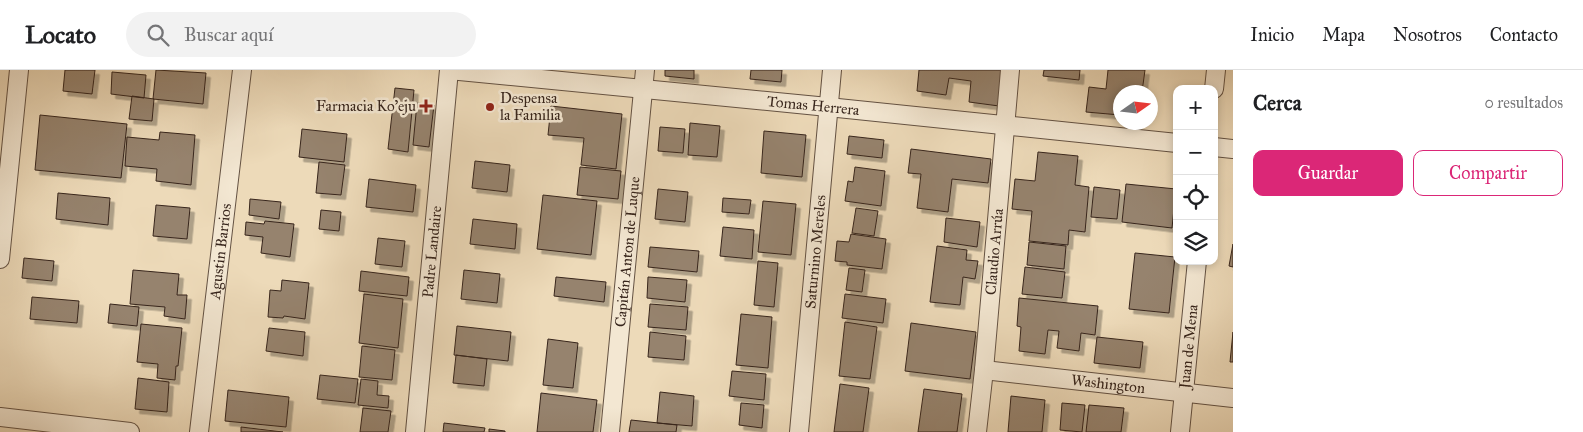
<!DOCTYPE html>
<html lang="es">
<meta charset="utf-8">
<style>
:root{--surface:#fff;--page:#f2f2f2;--text:#202124;--muted:#757577;--line:#e0e0e0;--accent:#db2777}
body{margin:0;font-family:"IM FELL Great Primer",serif;background:var(--page);color:var(--text)}
.controls{position:absolute;right:15px;top:15px;display:grid;overflow:hidden;border-radius:10px;box-shadow:0 2px 8px #0003}
.controls button{width:45px;height:45px;display:grid;place-items:center;padding:0;border:0;border-bottom:1px solid var(--line);background:var(--surface);color:var(--text);font:25px sans-serif}
.compass{position:absolute;left:1113px;top:15px;width:45px;height:45px;border-radius:50%;background:var(--surface);box-shadow:0 2px 8px #0003;rotate:76deg}
.list{margin:0;padding:0;list-style:none}
h2{display:flex;justify-content:space-between;align-items:center;height:65px;margin:0;padding:0 20px;font-size:21px}
h2 small{font-size:16px;font-weight:400;color:var(--muted)}
.actions{display:flex;gap:10px;padding:15px 20px}
.actions a{flex:1;padding:11px 0;border:1px solid var(--accent);border-radius:10px;text-align:center;font-size:18px;color:var(--accent)}
.actions .main{background:var(--accent);color:#fff}
.icon{flex:none;width:28px;height:28px;fill:none;stroke:currentColor;stroke-width:2;stroke-linecap:round;stroke-linejoin:round}
.map{position:relative;flex:none;width:1233px;height:362px;overflow:hidden}
header{display:flex;align-items:center;gap:30px;box-sizing:border-box;height:70px;padding:0 25px;background:var(--surface);border-bottom:1px solid var(--line)}
header strong{font-size:24px}
nav{display:flex;gap:28px;margin-inline-start:auto;font-size:18px}
.search{width:350px;height:45px;background:var(--page);display:flex;align-items:center;gap:12px;box-sizing:border-box;padding:0 18px;border-radius:28px;color:var(--muted);font-size:19px}
main{display:flex}
aside{flex:1;background:var(--surface)}
.map>svg:first-child{display:block}
</style>
<header>
<strong>Locato</strong>
<div class="search"><svg class="icon" aria-label="search" viewBox="0 0 24 24"><circle cx="10" cy="10" r="6"/><path d="M15 15l6 6"/></svg>Buscar aquí</div>
<nav><a>Inicio</a><a>Mapa</a><a>Nosotros</a><a>Contacto</a></nav>
</header>
<main>
<div class="map">
<svg width="1233" height="362" viewBox="0 0 1233 362">
<defs>
<filter id="shadow"><feDropShadow dx="4.5" dy="4.5" stdDeviation="0" flood-color="#0004"/></filter>
</defs>
<rect width="100%" height="100%" fill="#eddab9"/>
<filter id="stains"><feTurbulence type="fractalNoise" baseFrequency=".004" numOctaves="4"/><feColorMatrix values="0 0 0 0 .2 0 0 0 0 .09 0 0 0 0 .02 0 0 0 .5 -.17"/></filter>
<radialGradient id="worn" r=".72"><stop offset=".6" stop-color="#630" stop-opacity="0"/><stop offset="1" stop-color="#630" stop-opacity=".3"/></radialGradient>
<path fill="#96836e" stroke="#37251c" filter="url(#shadow)" d="M65 0H95L92 24 63 21Z
M156 0 206 3 203 34 153 29Z
M665 0H694V9L665 6Z
M751 0H782L781 12 750 9Z
M919 0H1004L999 36 969 32 971 11 949 8 946 25 917 21Z
M1044 0H1080L1079 10 1043 6Z
M1108 0H1145L1142 22H1120V45L1086 42 1089 17 1106 19Z
M112 2 146 5 144 28 111 24Z
M395 18 414 20 408 82 388 79Z
M132 26 154 29 152 51 129 49Z
M417 33 434 35 429 77 413 75Z
M551 36 622 44 616 99 581 95 584 68 548 65Z
M40 45 127 54 121 108 35 100Z
M690 53 720 56 717 87 688 85Z
M660 57 685 59 683 83 658 81Z
M302 59 347 64 344 92 299 87Z
M764 61 806 65 802 107 761 103Z
M160 62 195 65 191 115 156 111 157 99 125 96 127 67 159 70Z
M849 66 884 70 882 88 847 84Z
M911 79 991 89 988 113 952 109 948 142 917 138 921 104 908 103Z
M1038 82 1078 86 1075 115 1089 117 1085 162 1069 160 1068 175 1029 171 1032 141 1012 139 1015 109 1035 111Z
M475 91 510 95 507 122 472 118Z
M319 92 345 95 341 125 316 123Z
M580 97 621 101 618 129 577 125Z
M855 97 885 101 881 136 845 131 848 111 853 112Z
M369 109 416 115 413 142 366 137Z
M1126 114 1176 119 1172 158 1122 152Z
M1094 117 1120 120 1117 149 1091 147Z
M658 119 688 122 685 152 655 149Z
M58 123 110 128 108 155 56 149Z
M543 125 597 131 591 185 537 179Z
M723 128 751 130 749 144 722 142Z
M250 129 281 132 279 149 249 145Z
M763 131 796 134 791 185 758 182Z
M156 135 190 138 187 169 153 166Z
M856 138 878 141 874 166 852 163Z
M321 140 341 142 339 161 319 159Z
M946 148 980 152 977 177 944 172Z
M473 149 517 154 515 179 470 174Z
M265 151 294 154 290 187 261 183 263 167 245 165 246 152 264 154Z
M723 157 754 160 752 189 720 186Z
M851 164 886 169 882 199 847 195V192L835 191 837 171 849 172Z
M378 168 405 171 402 197 375 194Z
M1029 172 1066 176 1064 199 1027 195Z
M1233 174V197L1229 196Z
M937 176 967 180 966 190 978 191 975 209 963 207 960 235 930 232Z
M650 177 699 181 697 202 648 197Z
M1135 183 1175 187 1169 243 1129 239Z
M24 188 54 191 52 211 22 208Z
M758 191 778 193 774 237 754 235Z
M1025 197 1065 202 1062 228 1022 224Z
M849 198 865 200 862 222 846 220Z
M133 200 179 204 177 225H187L185 249 164 246 165 237 130 234Z
M464 200 500 204 497 233 461 229Z
M361 201 409 207 407 226 359 221Z
M556 207 606 212 604 232 554 226Z
M648 207 687 210 685 232 647 228Z
M282 210 309 213 305 249 284 246 283 248 268 247 270 220 281 221Z
M364 224 403 229 398 278 359 273Z
M845 224 886 229 883 253 842 248Z
M32 227 79 231 77 253 30 249Z
M1019 228 1098 236 1095 265 1081 263 1079 281 1057 278 1059 261 1048 260 1045 284 1019 281 1021 257 1017 256Z
M110 234 139 237 137 256 108 253Z
M650 234 688 237 686 260 648 257Z
M741 244 772 247 768 298 736 295Z
M845 252 877 257 870 309 839 306Z
M911 253 976 262 970 309 905 301Z
M141 254 182 258 178 296H176L175 310 157 308 158 294 137 292Z
M457 256 511 262 508 291 454 285Z
M269 258 305 262 303 286 266 281Z
M650 262 686 266 684 290 648 287Z
M1233 262V292H1230Z
M1097 267 1143 272 1140 298 1094 293Z
M548 269 578 273 573 318 543 315Z
M362 276 395 280 392 310 359 307Z
M456 285 487 289 484 316 453 313Z
M732 301 766 304 764 330 729 326Z
M320 305 358 309 355 333 317 329Z
M138 308 169 312 167 342 135 339Z
M361 309 378 311 377 325 389 326 388 338 358 335Z
M840 314 869 318 863 362H834Z
M924 319 962 324 957 362H918Z
M228 320 289 327 286 357 225 351Z
M660 322 694 326 692 356 657 353Z
M541 323 597 330 593 362H537Z
M1011 326 1045 330 1042 362H1008Z
M741 333 764 335 762 358 739 355Z
M1062 333 1085 335 1082 362 1060 360Z
M1089 335 1124 338 1121 362H1086Z
M363 338 391 341 388 362H360Z
M631 350 677 355 676 362H629Z
M444 353 485 358 484 362H443Z
M241 357 283 362H241Z
M489 359 505 361V362H489Z"/>
<g fill="none" stroke-linecap="round" stroke-linejoin="round">
<g stroke="#645243" stroke-width="20">
<g id="street">
<path id="s1" d="M449 0 828 37 1177 73"/>
<path d="M1214 19 1216 0"/>
<path d="M1214 77 1233 79"/>
<path d="M0 189 19 0"/>
<path id="s2" d="M984 300 1233 328"/>
<path d="M0 347 130 362"/>
<path id="s3" d="M199 362 242 0"/>
<path id="s4" d="M415 362 449 0"/>
<path id="s5" d="M610 362 645 0"/>
<path id="s6" d="M799 362 832 0"/>
<path id="s7" d="M977 362 984 300 1010 0"/>
<path id="s8" d="M1180 362 1197 191"/>
</g>
</g>
<use href="#street" stroke="#f3e7d2" stroke-width="18"/>
</g>
<g fill="#8f2418" stroke="#f3e7d2" stroke-width="2">
<path d="M423.5 28.5h5v5h5v5h-5v5h-5v-5h-5v-5h5z"/>
<circle cx="490" cy="37" r="5"/>
</g>
<g text-anchor="middle" dominant-baseline="central" stroke-width="5" stroke-linejoin="round" paint-order="stroke">
<g font-size="15" fill="#37251c" stroke="#f3e7d2" text-anchor="start">
<text x="500" y="28">Despensa<tspan x="500" dy="17">la Familia</tspan></text>
<text x="416" y="36" text-anchor="end">Farmacia Ko'eju</text>
</g>
<g font-size="15" fill="#37251c" stroke="#f3e7d2">
<text stroke="none"><textPath href="#s1" startOffset="366">Tomas Herrera</textPath></text>
<text stroke="none"><textPath href="#s3" startOffset="182">Agustin Barrios</textPath></text>
<text stroke="none"><textPath href="#s4" startOffset="181">Padre Landaire</textPath></text>
<text stroke="none"><textPath href="#s5" startOffset="181">Capitán Anton de Luque</textPath></text>
<text stroke="none"><textPath href="#s6" startOffset="181">Saturnino Mereles</textPath></text>
<text stroke="none"><textPath href="#s7" startOffset="181">Claudio Arrúa</textPath></text>
<text stroke="none"><textPath href="#s8" startOffset="86">Juan de Mena</textPath></text>
<text stroke="none"><textPath href="#s2" startOffset="125">Washington</textPath></text>
</g>
</g>
<rect width="100%" height="100%" filter="url(#stains)"/>
<rect width="100%" height="100%" fill="url(#worn)"/>
</svg>
<div class="controls">
<button>+</button>
<button>−</button>
<button><svg class="icon" aria-label="locate" viewBox="0 0 24 24"><circle cx="12" cy="12" r="6"/><path d="M12 2v4M12 18v4M2 12h4M18 12h4"/></svg></button>
<button><svg class="icon" aria-label="layers" viewBox="0 0 24 24"><path d="M12 4l9 5-9 5-9-5zM3 14l9 5 9-5"/></svg></button>
</div>
<svg class="compass" viewBox="-18 -18 36 36"><path d="M0-13l5 13h-10z" fill="#e53935"/><path d="M0 13l5-13h-10z" fill="#757577"/></svg>
</div>
<aside>
<h2>Cerca<small>0 resultados</small></h2>
<ul class="list">
</ul>
<div class="actions"><a class="main">Guardar</a><a>Compartir</a></div>
</aside>
</main>
